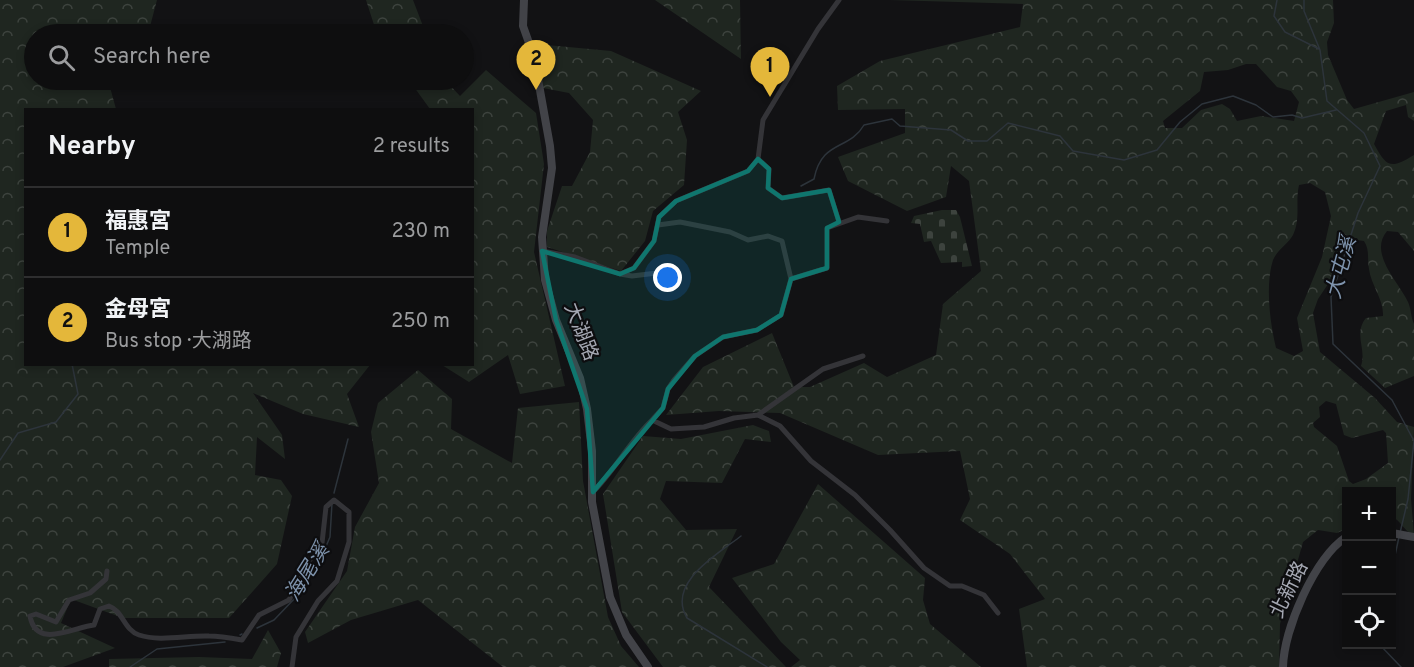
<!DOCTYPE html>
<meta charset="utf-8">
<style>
:root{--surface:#0e0e0f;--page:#171718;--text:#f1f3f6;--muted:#9b9c9e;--line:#2e2e2f;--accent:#e4b73a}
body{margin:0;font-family:Overpass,"Noto Sans TC",sans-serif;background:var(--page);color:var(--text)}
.controls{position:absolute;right:18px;bottom:18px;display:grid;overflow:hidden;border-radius:0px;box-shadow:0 3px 9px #0003}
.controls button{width:54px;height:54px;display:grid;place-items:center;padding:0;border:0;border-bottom:2px solid var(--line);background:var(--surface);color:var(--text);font:30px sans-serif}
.you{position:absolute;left:668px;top:278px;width:21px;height:21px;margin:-15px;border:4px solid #fff;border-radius:50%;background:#1a73e8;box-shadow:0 0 0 9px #1a73e833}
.badge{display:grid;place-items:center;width:39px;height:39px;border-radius:50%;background:var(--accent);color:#111;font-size:20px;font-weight:700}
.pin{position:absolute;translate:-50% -50px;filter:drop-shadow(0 2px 3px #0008)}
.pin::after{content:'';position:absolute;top:32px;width:21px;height:18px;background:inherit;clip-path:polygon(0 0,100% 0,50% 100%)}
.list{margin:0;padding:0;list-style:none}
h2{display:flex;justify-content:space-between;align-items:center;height:78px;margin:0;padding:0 24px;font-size:26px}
h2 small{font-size:20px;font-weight:400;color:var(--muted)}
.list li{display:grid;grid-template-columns:39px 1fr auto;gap:18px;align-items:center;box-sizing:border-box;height:90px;padding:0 24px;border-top:2px solid var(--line)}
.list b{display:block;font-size:22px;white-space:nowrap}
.list p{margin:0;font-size:20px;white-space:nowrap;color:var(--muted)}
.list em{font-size:20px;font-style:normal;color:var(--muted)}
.icon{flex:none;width:33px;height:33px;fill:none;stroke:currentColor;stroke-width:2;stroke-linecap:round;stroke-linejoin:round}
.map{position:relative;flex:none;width:1414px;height:667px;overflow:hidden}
.search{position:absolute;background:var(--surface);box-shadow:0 3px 9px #0003;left:24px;top:24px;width:450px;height:66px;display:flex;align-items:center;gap:15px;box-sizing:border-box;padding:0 21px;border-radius:33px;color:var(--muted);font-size:22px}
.panel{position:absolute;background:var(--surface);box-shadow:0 3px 9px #0003;left:24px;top:108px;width:450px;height:258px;border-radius:0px}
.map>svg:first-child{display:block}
</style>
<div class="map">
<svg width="1414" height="667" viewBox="0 0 1414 667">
<defs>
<pattern id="forest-crowns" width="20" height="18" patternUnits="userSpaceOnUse" patternTransform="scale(1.5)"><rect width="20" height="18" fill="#1f2620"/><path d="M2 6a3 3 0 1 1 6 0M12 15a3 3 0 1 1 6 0" fill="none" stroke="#3d433e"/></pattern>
<pattern id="cemetery-stones" width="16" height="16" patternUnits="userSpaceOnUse" patternTransform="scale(1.5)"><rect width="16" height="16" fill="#1f2620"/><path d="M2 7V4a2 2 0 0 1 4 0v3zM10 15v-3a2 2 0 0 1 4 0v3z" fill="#3d433e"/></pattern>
</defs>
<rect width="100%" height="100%" fill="#121214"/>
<path fill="url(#forest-crowns)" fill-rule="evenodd" d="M0 0H157L148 34H34V80H108L116 109 26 110V364L370 365 347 394 359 427 303 414 253 393 282 435 285 459 257 437 255 475 281 480 292 496 277 564 229 618H123L71 599 61 623 115 648 63 667H0Z
M366 0H413L426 34H377Z
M655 0H740L741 59Z
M890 0H1333L1334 23 1327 42 1328 55 1347 100 1354 109 1414 92V121L1408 117 1406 105 1386 111 1374 144C1387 168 1391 169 1414 155V251L1398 232 1387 231C1368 254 1399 282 1408 302 1411 308 1411 318 1414 324 1414 339 1414 361 1414 376L1385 388 1361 366C1367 349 1353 334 1366 318L1383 316C1384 300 1371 285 1369 269 1367 258 1370 250 1364 241L1357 240 1341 254 1332 278 1318 299 1313 313 1320 352 1375 398 1397 422 1414 427 1411 499 1414 535C1403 531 1401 520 1392 517V492H1346V529L1337 533 1318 530 1303 542 1280 624 1279 667H1027L1019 609 1045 599 1010 554 960 520 970 499 960 451 878 455 780 413 719 411 666 415 703 367 772 333 794 387H810L864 363 887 377 936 355 943 304 981 271 969 181 951 166 946 197 907 211 848 181 838 157 905 133V109L838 110 837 86 880 61 1020 27 1023 4ZM1246 64H1256L1277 87 1291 91 1299 102 1294 121 1261 116 1237 121 1230 109 1222 104 1201 110 1182 128H1165L1163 121 1200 91 1204 72 1228 70ZM1310 183 1325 192 1331 216 1322 257 1297 318 1303 351 1294 356 1276 348C1270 323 1265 285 1273 260 1277 250 1288 244 1293 235 1301 218 1295 202 1299 185ZM1326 401 1336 404 1344 435 1352 438 1383 430 1386 433 1388 463 1366 479 1353 484 1349 481 1337 446 1314 427 1313 423 1320 417 1319 407Z
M536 44 611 51 701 91 678 112 687 140 684 185 653 211 645 241 621 271 547 247V231L562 186H572L590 152 593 120 569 93 543 88Z
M486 70 536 113 544 164 534 252 565 386 520 394 508 355 469 382 442 365 472 364V110L430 109 409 80H445L460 96Z
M418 370 452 399 451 429 512 463 518 408 579 402 583 481 608 617 621 646 639 667H503L418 600 351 620 308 643 305 632 347 571 355 527 379 483 371 432 378 403Z
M753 425 769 431 771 442 745 439 722 483 666 481 660 499 686 530 737 529 709 587 786 667H663L622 612 603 494 643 436 681 439Z
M818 484 925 578 923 600 930 624 981 667H791L800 660 781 642 732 578 774 564Z
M268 630 281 653 277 667H109V659L199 657 252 659Z"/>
<path fill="url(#cemetery-stones)" d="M942 210H956L960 217 972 266 962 267V262L941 263 931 241 924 242 920 224 911 223 914 216Z"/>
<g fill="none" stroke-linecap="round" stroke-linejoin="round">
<path stroke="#2d343b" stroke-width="1.5" d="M1277 0 1274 16 1285 32 1319 49
M1304 0V11L1320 50 1327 101 1364 133 1380 166 1358 213 1331 297 1333 344 1392 400 1414 441 1408 499 1400 533
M801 186 814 179C822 139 849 151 864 125L892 119 900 126 951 130 968 141H987L1008 123 1060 136 1073 151 1124 160 1157 150 1180 122 1202 104 1233 96 1256 105 1273 117 1292 115 1302 118 1336 110
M0 460 18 433 56 422 78 394 72 364
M334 493 348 439
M741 536C718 554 666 583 687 618L767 667
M1392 569 1399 537
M257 628 274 620 296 597 321 558 330 537 332 503
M240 635 242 634
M1379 644 1401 667
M130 667 157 649 225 642"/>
<path stroke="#343438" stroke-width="5" d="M758 159 769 169 768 188 782 198 829 190 839 222
M542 251 575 257 620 274 634 268 654 241 659 217 676 201 748 171 758 159 763 120 818 29 839 0
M620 274 632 276 657 273 664 278 665 287
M791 279 827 268V228L858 217 887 221
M758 415 823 369 863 356
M652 420 663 408 668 389 674 380 695 356 723 337 757 330 781 315 791 279 782 241 768 236 748 240 730 232 680 222 658 225
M593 492C615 470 629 442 652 420L671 429 704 427 734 418 758 415 780 426 811 461 855 495 890 530 924 568 950 586H962L984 595 998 613
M107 571 106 579 90 593 69 600 56 622 36 614 30 616C36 650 74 627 94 625L100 609 109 606C123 611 124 630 139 635 160 642 187 635 209 636 220 636 231 638 242 640L259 615 289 600 313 554 322 543 326 507 334 500 349 512V542L337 581 318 601 296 637 292 667"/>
<path stroke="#424348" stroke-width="8" d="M524 0 523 26 534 57 550 146 552 168 542 237 545 280 556 320 580 378 587 409 592 451V502L610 597 626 635 648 667
M1392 533 1414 537
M1283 667C1284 629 1314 559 1346 537"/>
</g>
<path fill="#0f766e" fill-opacity="0.2" stroke="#0f766e" stroke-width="4.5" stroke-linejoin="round" d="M758 159 769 169 768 188 782 198 829 190 839 222 827 228V268L791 279 781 315 757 330 723 337 695 356 668 389 663 408 593 492 587 409 556 320 542 251 620 274 634 268 654 241 659 217 676 201 748 171Z"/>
<g text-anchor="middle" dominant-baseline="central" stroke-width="4.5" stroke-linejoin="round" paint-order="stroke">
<g font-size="20" fill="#a5a8b3" stroke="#0d0d0f">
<text transform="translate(580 332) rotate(69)">大湖路</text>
<text transform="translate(1290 590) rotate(-64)">北新路</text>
</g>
<g font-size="21" font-style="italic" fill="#7e93ac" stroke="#0d0d0f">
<text transform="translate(1342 268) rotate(-75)">大屯溪</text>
<text transform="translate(308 573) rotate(-58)">海尾溪</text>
</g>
</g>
</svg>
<div class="controls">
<button>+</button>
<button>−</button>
<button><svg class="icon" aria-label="locate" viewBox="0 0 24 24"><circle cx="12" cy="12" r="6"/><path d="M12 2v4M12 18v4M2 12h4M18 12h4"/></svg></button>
</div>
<div class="you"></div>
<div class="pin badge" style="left:770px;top:97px">1</div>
<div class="pin badge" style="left:536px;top:90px">2</div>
<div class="search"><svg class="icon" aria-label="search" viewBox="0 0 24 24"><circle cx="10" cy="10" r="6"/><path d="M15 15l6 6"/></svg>Search here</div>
<section class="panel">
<h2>Nearby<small>2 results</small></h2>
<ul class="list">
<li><span class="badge">1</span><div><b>福惠宮</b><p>Temple</p></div><em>230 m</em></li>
<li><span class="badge">2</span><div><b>金母宮</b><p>Bus stop · 大湖路</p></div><em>250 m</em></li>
</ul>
</section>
</div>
